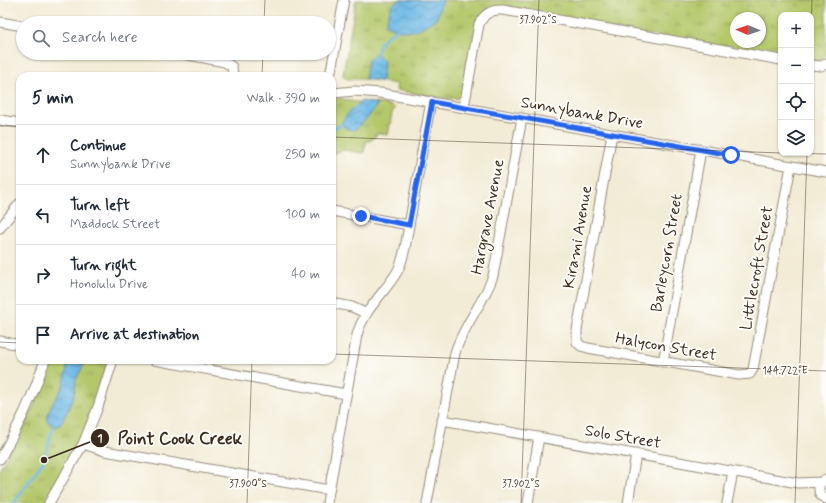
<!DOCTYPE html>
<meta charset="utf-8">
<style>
:root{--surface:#fff;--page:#f6f6f7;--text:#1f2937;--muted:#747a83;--line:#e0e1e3}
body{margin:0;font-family:Mynerve,sans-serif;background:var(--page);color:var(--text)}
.controls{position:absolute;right:12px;top:12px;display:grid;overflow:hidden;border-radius:8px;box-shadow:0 1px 3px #0004}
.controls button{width:36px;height:36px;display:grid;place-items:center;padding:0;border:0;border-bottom:1px solid var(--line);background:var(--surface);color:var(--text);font:20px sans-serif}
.compass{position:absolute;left:730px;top:12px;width:36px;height:36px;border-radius:50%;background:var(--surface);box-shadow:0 1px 3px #0004;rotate:272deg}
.stop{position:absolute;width:12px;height:12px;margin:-9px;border:3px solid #2563eb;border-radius:50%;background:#fff}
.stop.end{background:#2563eb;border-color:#fff;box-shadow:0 1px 4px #0008}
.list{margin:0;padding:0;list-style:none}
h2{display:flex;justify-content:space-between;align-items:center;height:52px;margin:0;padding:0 16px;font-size:17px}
h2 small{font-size:13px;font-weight:400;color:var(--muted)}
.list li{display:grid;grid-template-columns:26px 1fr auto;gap:12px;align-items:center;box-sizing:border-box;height:60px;padding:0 16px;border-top:1px solid var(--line)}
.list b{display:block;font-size:15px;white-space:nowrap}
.list p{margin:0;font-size:13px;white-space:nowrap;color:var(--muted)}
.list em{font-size:13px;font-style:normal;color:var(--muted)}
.icon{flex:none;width:22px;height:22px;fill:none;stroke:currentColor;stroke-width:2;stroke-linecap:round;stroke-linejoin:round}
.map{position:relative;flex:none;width:826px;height:503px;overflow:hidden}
.search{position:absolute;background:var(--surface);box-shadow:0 1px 3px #0004;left:16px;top:16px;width:320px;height:44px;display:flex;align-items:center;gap:10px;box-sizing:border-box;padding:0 14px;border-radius:22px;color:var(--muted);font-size:15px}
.panel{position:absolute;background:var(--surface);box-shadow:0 1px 3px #0004;left:16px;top:72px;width:320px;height:292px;border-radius:12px}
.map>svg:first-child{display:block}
</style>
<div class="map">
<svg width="826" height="503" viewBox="0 0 826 503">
<defs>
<pattern id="park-tufts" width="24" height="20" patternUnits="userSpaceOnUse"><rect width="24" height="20" fill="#b4c76a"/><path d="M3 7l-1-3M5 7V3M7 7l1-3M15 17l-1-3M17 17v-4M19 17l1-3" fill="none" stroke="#94a257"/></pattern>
<pattern id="water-waves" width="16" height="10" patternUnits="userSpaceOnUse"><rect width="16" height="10" fill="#6bb8e5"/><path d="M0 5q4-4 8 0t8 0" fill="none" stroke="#5996b9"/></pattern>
</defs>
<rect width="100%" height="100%" fill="#fdfcf7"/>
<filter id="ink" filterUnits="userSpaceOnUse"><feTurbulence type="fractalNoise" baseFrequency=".025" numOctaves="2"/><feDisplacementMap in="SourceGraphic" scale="8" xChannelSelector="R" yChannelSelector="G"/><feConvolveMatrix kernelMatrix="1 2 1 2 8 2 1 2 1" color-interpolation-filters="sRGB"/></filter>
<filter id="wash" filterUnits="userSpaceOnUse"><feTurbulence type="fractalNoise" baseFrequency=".012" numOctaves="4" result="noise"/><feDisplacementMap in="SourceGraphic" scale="16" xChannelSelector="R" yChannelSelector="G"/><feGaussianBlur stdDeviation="0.9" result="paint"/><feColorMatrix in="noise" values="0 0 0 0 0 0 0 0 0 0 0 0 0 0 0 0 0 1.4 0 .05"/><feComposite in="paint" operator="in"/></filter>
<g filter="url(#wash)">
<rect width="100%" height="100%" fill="#f2ebd5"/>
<path fill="url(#park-tufts)" stroke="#787844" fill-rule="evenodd" d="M356 0H826V54L821 60 811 61V15H781V56L487 9 462 94 458 98 447 99 396 90 397 84 365 79H349L345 78 343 75ZM736 18H760V42H736Z
M341 98C344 99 347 101 350 101 360 103 388 102 395 108L392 113 388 135 378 133 373 139 366 142 364 153 343 150 332 154V99Z
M50 360H108C101 384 94 407 84 430 72 455 59 479 44 503H0V468L27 421 38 396Z"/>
<path fill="url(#water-waves)" stroke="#537182" d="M399 0H444L440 7 437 18C415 33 410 35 385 25L392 5Z
M376 53 384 61 382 81 365 79 368 60Z
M362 101 378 104 367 119 355 130 346 129 342 122 348 113Z
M68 360H86L76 380 74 396 66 414 61 424 55 427 47 421C47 408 58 397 63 386 66 378 67 368 68 360Z"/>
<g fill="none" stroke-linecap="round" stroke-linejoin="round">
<path stroke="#6bb8e5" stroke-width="2.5" d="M376 55 382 40 399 28
M332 129 346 123
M14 503 44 460 54 424"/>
</g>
</g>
<g filter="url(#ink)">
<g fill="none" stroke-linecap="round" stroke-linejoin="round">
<g stroke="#968a7a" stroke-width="11">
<path id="minor" d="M0 22 23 26
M178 53 225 62 232 67 233 76
M811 65 821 66 826 64
M330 76 344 0
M332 93 355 91 380 93 826 172
M464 107 479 24C484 14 491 9 503 10L781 60
M0 120 20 123
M612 134 577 330V342L581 346 588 348 739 375 750 374 753 369 791 166
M332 211 409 225
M0 228 20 203
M332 303 352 307 365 313
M0 341 20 345
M154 360 346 394
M663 362 701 150
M442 420 798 483 821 482
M83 444 105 451 329 490
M0 459C19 425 33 397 45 360
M826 479C819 482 817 489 821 496L826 499
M49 503 83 444 98 407 113 360
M327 503 357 335C364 309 384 294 397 272 401 265 403 257 405 248L431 101
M427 503 455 353C463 325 484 303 493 276L522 118
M528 503 539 437
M628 503 636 454
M727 503 733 472"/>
</g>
<use href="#minor" stroke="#fff" stroke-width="9"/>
</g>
</g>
<g fill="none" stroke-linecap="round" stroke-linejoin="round" filter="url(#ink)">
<path stroke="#2563eb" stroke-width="5" d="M361 216 409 225 432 102 731 155"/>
</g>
<path fill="none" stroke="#3b2a1e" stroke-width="1" stroke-opacity="0.45" d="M264 23 265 0M811 39 812 0M262 76 263 53M0 126H20M332 137 781 153M786 153 826 154M0 342 20 343M332 354 826 371M247 503 252 360M521 503 539 0M795 503 807 153"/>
<g text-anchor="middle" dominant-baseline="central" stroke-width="4" stroke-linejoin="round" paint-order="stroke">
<g font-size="16" fill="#3b2a1e" stroke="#fdfcf7">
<text transform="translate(582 113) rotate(10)">Sunnybank Drive</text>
<text transform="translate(488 217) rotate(-79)">Hargrave Avenue</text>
<text transform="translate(578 237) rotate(-80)">Kirami Avenue</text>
<text transform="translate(667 253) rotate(-80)">Barleycorn Street</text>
<text transform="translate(757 268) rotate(-80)">Littlecroft Street</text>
<text transform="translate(666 347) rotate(10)">Halycon Street</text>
<text transform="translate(623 437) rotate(10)">Solo Street</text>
</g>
</g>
<g font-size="10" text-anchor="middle" fill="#3b2a1e" stroke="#fdfcf7" stroke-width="4" stroke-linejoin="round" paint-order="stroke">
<text x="538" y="23">37.902°S</text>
<text x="785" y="374">144.722°E</text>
<text x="248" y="487">37.900°S</text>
<text x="521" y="487">37.902°S</text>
</g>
<path fill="none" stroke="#3b2a1e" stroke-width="1.5" d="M44 460L100 438"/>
<g fill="#3b2a1e" stroke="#fdfcf7" stroke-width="1.5">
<circle cx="44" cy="460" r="4"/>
<circle cx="100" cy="438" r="10"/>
</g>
<g font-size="12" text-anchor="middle" font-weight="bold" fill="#fff">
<text x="100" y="442">1</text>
</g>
<g font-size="17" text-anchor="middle" font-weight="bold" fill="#3b2a1e" stroke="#fdfcf7" stroke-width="4" stroke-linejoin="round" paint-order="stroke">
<text x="180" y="444">Point Cook Creek</text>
</g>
</svg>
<div class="controls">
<button>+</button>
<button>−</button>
<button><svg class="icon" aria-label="locate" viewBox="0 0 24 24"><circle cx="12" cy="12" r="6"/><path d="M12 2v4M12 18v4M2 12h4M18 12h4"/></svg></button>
<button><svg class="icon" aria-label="layers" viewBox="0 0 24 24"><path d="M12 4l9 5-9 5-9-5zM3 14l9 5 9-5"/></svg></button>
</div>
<svg class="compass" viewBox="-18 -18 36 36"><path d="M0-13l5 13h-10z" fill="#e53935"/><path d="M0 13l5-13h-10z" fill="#747a83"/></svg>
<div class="stop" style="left:731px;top:155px"></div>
<div class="stop end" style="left:361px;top:216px"></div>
<div class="search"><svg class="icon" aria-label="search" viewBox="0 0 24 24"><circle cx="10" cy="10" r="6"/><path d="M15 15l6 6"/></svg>Search here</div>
<section class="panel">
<h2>5 min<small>Walk · 390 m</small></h2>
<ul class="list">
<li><svg class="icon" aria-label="ahead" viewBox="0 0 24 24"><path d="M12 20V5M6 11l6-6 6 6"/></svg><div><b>Continue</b><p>Sunnybank Drive</p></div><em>250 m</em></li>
<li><svg class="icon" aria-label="left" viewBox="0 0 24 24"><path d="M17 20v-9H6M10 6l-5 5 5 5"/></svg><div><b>Turn left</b><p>Maddock Street</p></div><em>100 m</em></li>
<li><svg class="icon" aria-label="right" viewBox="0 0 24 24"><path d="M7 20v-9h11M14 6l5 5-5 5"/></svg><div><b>Turn right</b><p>Honolulu Drive</p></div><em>40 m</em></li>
<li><svg class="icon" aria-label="arrive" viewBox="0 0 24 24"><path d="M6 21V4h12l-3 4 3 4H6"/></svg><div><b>Arrive at destination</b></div></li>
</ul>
</section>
</div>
